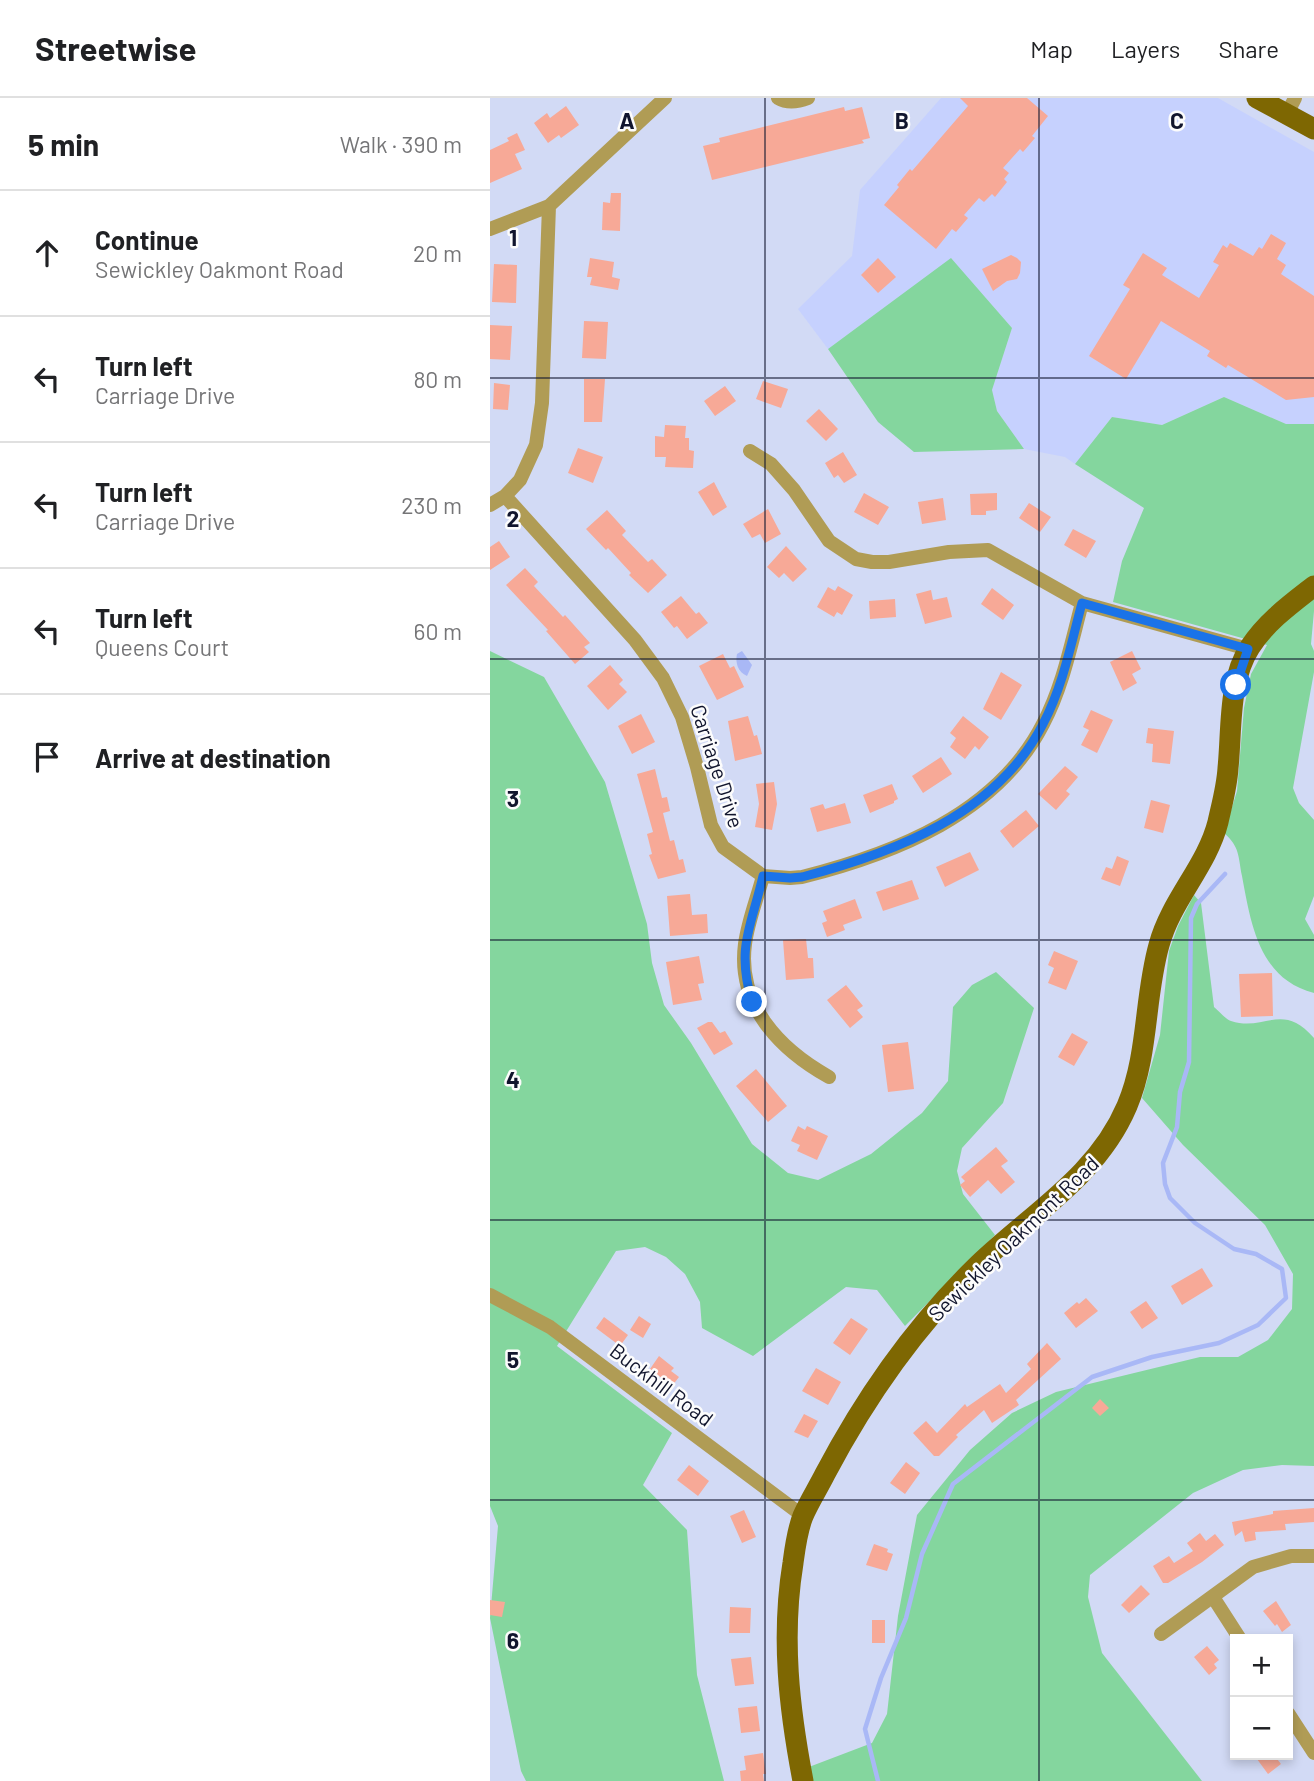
<!DOCTYPE html>
<meta charset="utf-8">
<style>
:root{--surface:#fff;--page:#f6f6f6;--text:#202124;--muted:#757577;--line:#e0e0e0}
body{margin:0;font-family:Barlow,sans-serif;background:var(--page);color:var(--text)}
.controls{position:absolute;right:21px;bottom:21px;display:grid;overflow:hidden;border-radius:0px;box-shadow:0 4px 10px #0003}
.controls button{width:63px;height:63px;display:grid;place-items:center;padding:0;border:0;border-bottom:2px solid var(--line);background:var(--surface);color:var(--text);font:35px sans-serif}
.stop{position:absolute;width:21px;height:21px;margin:-16px;border:5px solid #1a73e8;border-radius:50%;background:#fff}
.stop.end{background:#1a73e8;border-color:#fff;box-shadow:0 2px 7px #0008}
.list{margin:0;padding:0;list-style:none}
h2{display:flex;justify-content:space-between;align-items:center;height:91px;margin:0;padding:0 28px;font-size:30px}
h2 small{font-size:23px;font-weight:400;color:var(--muted)}
.list li{display:grid;grid-template-columns:46px 1fr auto;gap:21px;align-items:center;box-sizing:border-box;height:126px;padding:0 28px;border-top:2px solid var(--line)}
.list b{display:block;font-size:26px;white-space:nowrap}
.list p{margin:0;font-size:23px;white-space:nowrap;color:var(--muted)}
.list em{font-size:23px;font-style:normal;color:var(--muted)}
.icon{flex:none;width:38px;height:38px;fill:none;stroke:currentColor;stroke-width:2;stroke-linecap:round;stroke-linejoin:round}
.map{position:relative;flex:none;width:824px;height:1683px;overflow:hidden}
header{display:flex;align-items:center;gap:42px;box-sizing:border-box;height:98px;padding:0 35px;background:var(--surface);border-bottom:2px solid var(--line)}
header strong{font-size:33px}
nav{display:flex;gap:38px;margin-inline-start:auto;font-size:24px}
main{display:flex}
aside{flex:1;background:var(--surface)}
.map>svg:first-child{display:block}
</style>
<header>
<strong>Streetwise</strong>
<nav><a>Map</a><a>Layers</a><a>Share</a></nav>
</header>
<main>
<aside>
<h2>5 min<small>Walk · 390 m</small></h2>
<ul class="list">
<li><svg class="icon" aria-label="ahead" viewBox="0 0 24 24"><path d="M12 20V5M6 11l6-6 6 6"/></svg><div><b>Continue</b><p>Sewickley Oakmont Road</p></div><em>20 m</em></li>
<li><svg class="icon" aria-label="left" viewBox="0 0 24 24"><path d="M17 20v-9H6M10 6l-5 5 5 5"/></svg><div><b>Turn left</b><p>Carriage Drive</p></div><em>80 m</em></li>
<li><svg class="icon" aria-label="left" viewBox="0 0 24 24"><path d="M17 20v-9H6M10 6l-5 5 5 5"/></svg><div><b>Turn left</b><p>Carriage Drive</p></div><em>230 m</em></li>
<li><svg class="icon" aria-label="left" viewBox="0 0 24 24"><path d="M17 20v-9H6M10 6l-5 5 5 5"/></svg><div><b>Turn left</b><p>Queens Court</p></div><em>60 m</em></li>
<li><svg class="icon" aria-label="arrive" viewBox="0 0 24 24"><path d="M6 21V4h12l-3 4 3 4H6"/></svg><div><b>Arrive at destination</b></div></li>
</ul>
</aside>
<div class="map">
<svg width="824" height="1683" viewBox="0 0 824 1683">
<rect width="100%" height="100%" fill="#d2daf5"/>
<path fill="#c6d1fe" d="M451 0H728L824 54V326H796L734 299 672 327 622 319 585 366 575 359 534 351 507 313 502 292 522 230 461 161 338 251 308 211 362 158 370 92Z"/>
<path fill="#84d69e" d="M461 160 522 230 502 292 507 313 534 351 424 354 388 324 338 251Z
M734 299 796 326H824V513L821 546 824 553V574L803 690 809 705 824 722V798L815 821 824 837V895C769 881 761 826 752 778 748 758 750 749 734 735L747 693 754 610 761 576 777 547 623 504 632 463 654 410 585 366 622 319 672 327Z
M0 553 54 579 115 684 157 826 162 865 174 907 201 945 262 1046 298 1075 328 1082 381 1056 432 1015 458 983 463 909 482 887 506 874 544 910 513 1005 472 1050 467 1073 473 1096 505 1137 415 1228 387 1192 356 1189 263 1258 212 1230 210 1204 195 1176 176 1159 155 1149 126 1153 67 1248 182 1335 153 1387 197 1432 207 1577 234 1683H36L31 1673 0 1520 8 1428 0 1408Z
M704 797 711 805 724 909C729 913 735 921 741 923 775 934 792 903 824 940V1368L792 1367 753 1372 703 1395 600 1477 598 1499 612 1555 712 1683H313L311 1672 382 1645 397 1616 408 1518 427 1417 480 1352 522 1315 566 1294 710 1259H748L778 1242 802 1211 803 1176 775 1127 693 1047 652 1000 670 937 679 853 688 828Z"/>
<path fill="#a9b8f6" d="M252 553 262 567 257 578C248 574 245 565 247 556Z"/>
<g fill="none" stroke-linecap="round" stroke-linejoin="round">
<path stroke="#a9b8f6" stroke-width="4.5" d="M388 1683 375 1631 391 1580 416 1520 432 1456 463 1386 602 1279 662 1259 729 1245 768 1227 796 1200 792 1171 766 1156 744 1151 705 1125 680 1100 675 1086 673 1065 687 1029 690 994 699 964 701 820 707 806 735 776"/>
</g>
<path fill="#f7a997" d="M470 0H537L558 18 542 38 545 40 533 54 530 51 513 70 519 75 514 81 517 84 505 99 502 96 494 104 489 100 474 117 478 120 466 134 462 131 446 151 394 107 409 89 407 87 420 71 422 73 478 8Z
M76 8 89 27 71 40 69 37 58 45 44 25 57 15 60 20Z
M354 9 355 13 372 9 380 40 372 42 374 45 222 82 213 48 230 44 229 40Z
M27 35 35 52 25 56 32 71 0 85V52L19 43 17 40Z
M121 95H131L130 133 112 132 113 104 120 105Z
M781 136 796 145 787 161 796 167 791 176 824 198V299L796 302 738 267 736 270 717 258 720 253 671 223 636 281 599 258 640 191 633 187 653 155 677 170 672 177 709 200 729 167 723 164 733 147 737 150 740 145 763 158 769 149 772 151Z
M521 157 527 160 531 164 530 175 527 181 517 183 503 193 492 171Z
M100 160 124 164 122 179 130 181 128 192 100 187 102 179H97Z
M388 160 406 179 388 195 371 177Z
M4 166 27 167 26 205 2 204Z
M94 223 118 224 116 261 92 260Z
M0 227 22 228 20 262 0 261Z
M94 281H115L112 324H94Z
M273 283 298 291 291 310 266 301Z
M4 285 20 287 18 312 3 311Z
M235 288 246 303 225 318 214 303Z
M329 311 348 331 336 343 316 323Z
M175 327 196 328 195 340H199V352L204 353 203 370 175 369 176 359H165V338L174 339Z
M88 350 113 359 103 385 78 375Z
M353 354 367 377 354 385 348 377 344 380 335 365Z
M224 384 237 409 223 418 208 394Z
M374 395 399 409 388 427 364 414Z
M507 395V412L496 413V417H481L480 396Z
M453 400 456 422 432 426 428 404Z
M539 405 561 419 550 434 529 420Z
M278 411 291 436 275 445 270 436 262 440 253 426Z
M117 412 136 433 132 437 158 464 162 461 177 477 158 495 139 477 141 475 118 450 116 452 96 431Z
M583 431 606 443 596 460 574 447Z
M9 443 20 459 0 472V449Z
M296 448 317 471 303 484 294 475 289 480 277 469Z
M35 470 48 484 44 488 73 519 75 517 100 545 94 549 99 554 85 566 56 533 58 532 16 487Z
M348 488 363 497 352 517 347 514 344 519 327 509 338 489 345 493Z
M502 490 524 507 513 522 491 506Z
M441 492 443 502 457 499 462 519 435 526 426 496Z
M191 498 206 516 209 514 218 525 197 541 187 528 184 530 171 514Z
M405 501 406 519 380 521 379 503Z
M642 553 651 571 642 576 647 585 633 593 620 564Z
M233 556 240 570 244 568 254 589 227 602 209 568Z
M120 567 133 582 129 586 137 594 118 612 97 588Z
M511 574 532 587 511 622 493 611Z
M601 612 623 622 607 655 591 647 599 632 593 629Z
M151 616 165 644 142 656 128 628Z
M258 618 264 638 267 637 272 656 245 663 238 623Z
M473 618 499 639 489 652 485 648 475 661 460 649 466 640 460 635Z
M658 630 684 633 680 666 662 664 663 646 656 645Z
M451 659 462 676 433 695 422 678Z
M575 668 588 679 576 693 580 696 566 712 548 696Z
M165 671 172 700 177 699 180 713 173 715 180 743 184 742 189 762 193 761 196 774 168 781 159 757 162 756 157 736 163 734 147 676Z
M284 684 287 706 282 732 265 729 269 706 266 686Z
M402 686 408 701 404 703V705L380 715 373 697Z
M661 702 680 707 673 735 654 730Z
M355 705 361 725 327 734 320 710 333 706 335 711Z
M536 712 549 728 523 750 510 733Z
M480 754 489 772 455 789 446 769Z
M627 758 639 763 630 788 611 781 616 769 622 771Z
M422 782 429 801 393 813 386 794Z
M200 796 202 817 217 816 218 835 180 838 177 798Z
M365 801 372 820 353 827 355 832 337 839 332 825 337 823 333 813Z
M316 841 318 860H323L324 880 296 882 293 842Z
M564 853 588 863 576 892 558 885 564 870 558 867Z
M209 858 214 885 208 886 212 902 183 907 176 864Z
M782 875 783 918 751 919 749 876Z
M356 887 373 908 367 912 373 919 360 930 337 902Z
M218 924H222L230 935 235 933 243 946 224 957 207 930Z
M582 935 598 944 584 968 568 959Z
M418 944 424 991 398 994 392 947Z
M266 971 297 1008 278 1024 246 988Z
M308 1028 315 1032 317 1028 338 1038 327 1062 307 1053 310 1047 301 1043Z
M506 1049 518 1063 511 1068 525 1084 511 1096 498 1082 480 1099 470 1087 475 1083 471 1079Z
M712 1170 723 1188 692 1207 681 1188Z
M596 1200 608 1213 586 1230 574 1215 587 1204 589 1206Z
M656 1203 668 1220 652 1231 640 1214Z
M149 1218 161 1226 153 1240 140 1232Z
M114 1219 138 1237 130 1248 106 1230Z
M361 1220 378 1231 360 1257 343 1245Z
M557 1245 571 1261 526 1302 529 1307 502 1325 494 1312 466 1337 468 1339 449 1358H444L423 1335 436 1323 447 1335 475 1306 477 1309 510 1286 516 1295 541 1271 537 1266Z
M169 1258 184 1270 181 1273 189 1279 182 1288 160 1271Z
M326 1270 351 1284 338 1307 312 1293Z
M610 1301 619 1310 610 1318 602 1310Z
M314 1316 328 1323 318 1340 304 1334Z
M416 1364 430 1375 415 1396 400 1385Z
M199 1367 219 1383 208 1398 187 1382Z
M824 1410V1424L795 1426 796 1432 765 1434 766 1442 755 1444 752 1433 745 1438 742 1424 783 1416V1413Z
M254 1412 266 1439 252 1445 240 1418Z
M710 1435 716 1443 725 1436 734 1447 712 1464 678 1485H673L663 1468 679 1458 684 1465 703 1453 697 1445Z
M384 1446 398 1451 397 1454 403 1456 397 1473 376 1467Z
M651 1487 660 1496 639 1515 631 1507Z
M0 1502 15 1504 12 1519 0 1517Z
M786 1503 801 1527 792 1534 787 1526 785 1528 773 1513Z
M240 1509 261 1510 260 1535H239Z
M382 1522H395V1545H382Z
M717 1548 729 1562 724 1566 727 1570 719 1577 704 1559Z
M261 1559 264 1586 245 1588 241 1561Z
M267 1608 270 1633 251 1635 248 1610Z
M273 1655 276 1676H273L274 1683H251L250 1673 256 1672 254 1658Z
M764 1657H784L791 1666 778 1676Z"/>
<g fill="none" stroke-linecap="round" stroke-linejoin="round">
<path stroke="#b09c55" stroke-width="14" d="M288 0C298 6 308 4 318 0
M797 16 805 0
M0 131 59 108
M260 353 281 366 304 392 339 443 366 461 382 464H399L459 454 498 452 592 505
M15 398 145 542 173 580 192 619 207 669 221 727 233 749 273 778 300 780 312 779C404 756 507 716 553 626 573 588 581 546 592 505L758 551
M0 407 15 398 30 382 46 347 52 305 59 108 175 0
M273 778C267 801 258 823 255 846 247 907 289 951 339 979
M0 1197 60 1229 313 1418
M723 1499 750 1541
M671 1536 763 1469 801 1458H824
M798 1615 824 1655"/>
<path stroke="#7e6702" stroke-width="21" d="M767 0 824 31
M313 1683C299 1610 291 1539 303 1465 305 1450 307 1433 313 1418 319 1404 328 1390 335 1376 375 1300 422 1232 484 1171 537 1118 606 1081 637 1008 659 956 654 900 669 847 681 802 717 768 728 724 732 706 737 688 738 670 742 631 738 583 760 549 776 524 801 506 824 488"/>
</g>
<g fill="none" stroke-linecap="round" stroke-linejoin="round">
<path stroke="#1a73e8" stroke-width="9" d="M262 904C246 849 261 830 273 778L300 780 312 779C404 755 507 716 553 626 573 588 581 546 592 505L758 551 746 587"/>
</g>
<path fill="none" stroke="#11152d" stroke-width="2" stroke-opacity="0.55" d="M275 0V1683M549 0V1683M0 280H824M0 561H824M0 842H824M0 1122H824M0 1402H824"/>
<g text-anchor="middle" dominant-baseline="central" stroke-width="5" stroke-linejoin="round" paint-order="stroke">
<g font-size="21" fill="#11152d" stroke="#fcfcfc">
<text transform="translate(228 668) rotate(72)">Carriage Drive</text>
<text transform="translate(523 1140) rotate(-44)">Sewickley Oakmont Road</text>
<text transform="translate(172 1286) rotate(37)">Buckhill Road</text>
</g>
</g>
<g font-size="23" text-anchor="middle" font-weight="bold" fill="#11152d" stroke="#fcfcfc" stroke-width="5" stroke-linejoin="round" paint-order="stroke">
<text x="137" y="31">A</text>
<text x="412" y="31">B</text>
<text x="687" y="31">C</text>
<text x="23" y="148">1</text>
<text x="23" y="429">2</text>
<text x="23" y="709">3</text>
<text x="23" y="990">4</text>
<text x="23" y="1270">5</text>
<text x="23" y="1551">6</text>
</g>
</svg>
<div class="controls">
<button>+</button>
<button>−</button>
</div>
<div class="stop" style="left:746px;top:587px"></div>
<div class="stop end" style="left:262px;top:904px"></div>
</div>
</main>
